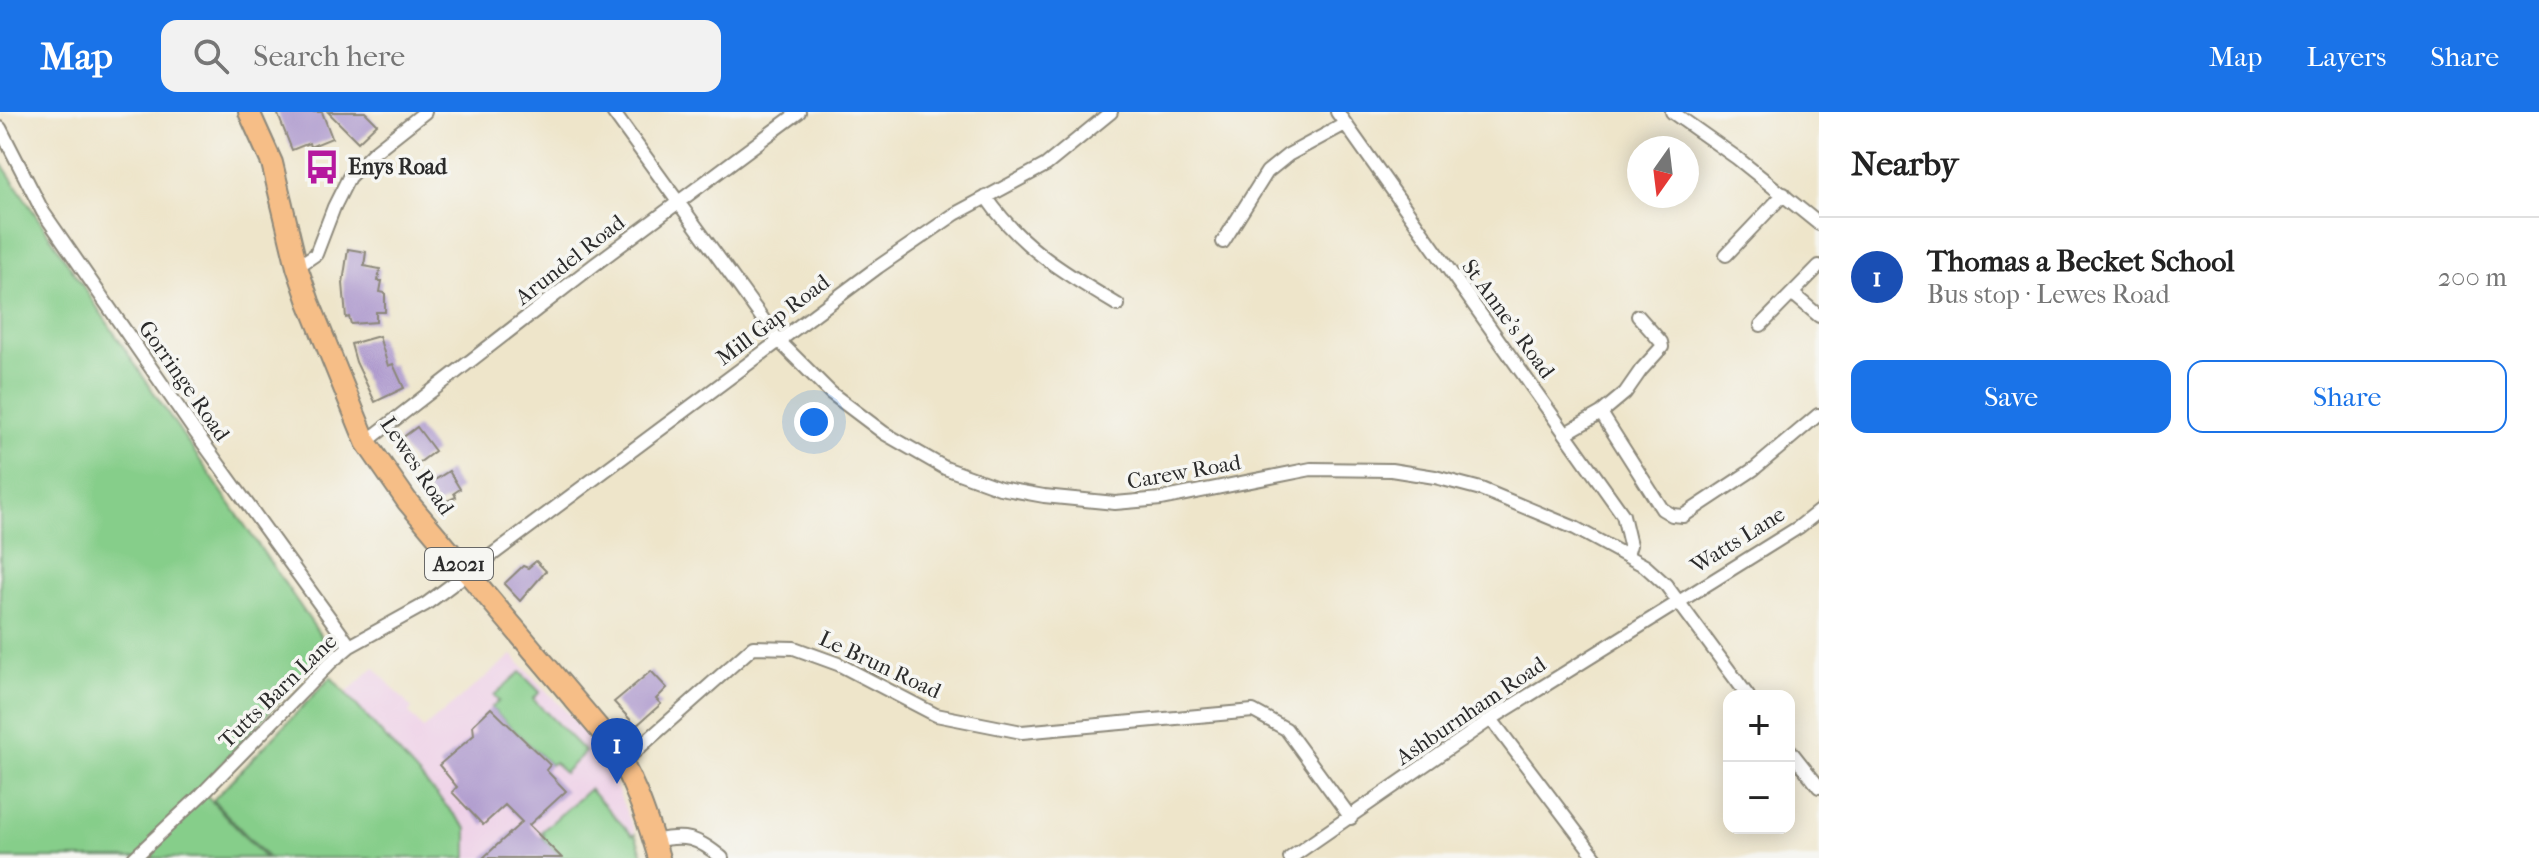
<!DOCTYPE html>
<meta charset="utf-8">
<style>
:root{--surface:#fff;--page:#f2f2f2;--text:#222;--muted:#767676;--line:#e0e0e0;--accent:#1a73e8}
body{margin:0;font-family:"IM FELL French Canon",serif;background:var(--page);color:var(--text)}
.controls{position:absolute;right:24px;bottom:24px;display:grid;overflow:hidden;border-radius:16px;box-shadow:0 4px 20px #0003}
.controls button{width:72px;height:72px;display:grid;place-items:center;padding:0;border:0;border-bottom:2px solid var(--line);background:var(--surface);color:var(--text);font:40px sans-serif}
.compass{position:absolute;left:1627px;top:24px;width:72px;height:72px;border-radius:50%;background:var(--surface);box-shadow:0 4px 20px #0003;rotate:194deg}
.you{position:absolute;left:814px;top:310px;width:28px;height:28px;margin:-20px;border:6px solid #fff;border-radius:50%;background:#1a73e8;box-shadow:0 0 0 12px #1a73e833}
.badge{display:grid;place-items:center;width:52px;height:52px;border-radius:50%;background:var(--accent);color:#fff;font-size:26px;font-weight:700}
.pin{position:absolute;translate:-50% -66px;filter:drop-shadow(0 2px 4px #0008)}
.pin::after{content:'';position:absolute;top:42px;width:28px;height:24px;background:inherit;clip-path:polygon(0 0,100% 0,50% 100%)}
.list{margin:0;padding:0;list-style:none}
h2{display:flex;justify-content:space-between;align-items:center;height:104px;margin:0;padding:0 32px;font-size:34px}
h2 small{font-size:26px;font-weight:400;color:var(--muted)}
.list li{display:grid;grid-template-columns:52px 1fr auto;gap:24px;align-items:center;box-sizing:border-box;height:120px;padding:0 32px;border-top:2px solid var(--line)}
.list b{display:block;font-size:30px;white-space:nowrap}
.list p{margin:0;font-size:26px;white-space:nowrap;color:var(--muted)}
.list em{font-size:26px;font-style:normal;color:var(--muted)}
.actions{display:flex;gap:16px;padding:24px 32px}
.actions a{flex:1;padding:18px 0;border:2px solid var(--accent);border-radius:16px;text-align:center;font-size:28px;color:var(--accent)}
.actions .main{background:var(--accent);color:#fff}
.icon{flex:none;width:44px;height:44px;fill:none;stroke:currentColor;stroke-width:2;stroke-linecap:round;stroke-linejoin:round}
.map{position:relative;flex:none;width:1819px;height:746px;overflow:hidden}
header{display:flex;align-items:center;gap:48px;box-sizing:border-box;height:112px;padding:0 40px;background:var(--accent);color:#fff}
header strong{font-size:38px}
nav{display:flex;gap:44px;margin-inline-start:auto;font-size:28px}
.search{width:560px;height:72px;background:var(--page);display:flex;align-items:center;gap:20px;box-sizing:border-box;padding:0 28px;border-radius:16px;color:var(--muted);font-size:30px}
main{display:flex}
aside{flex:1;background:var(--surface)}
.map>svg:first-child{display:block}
</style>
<header>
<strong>Map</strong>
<div class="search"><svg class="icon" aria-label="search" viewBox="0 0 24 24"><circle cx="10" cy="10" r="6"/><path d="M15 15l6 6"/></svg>Search here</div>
<nav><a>Map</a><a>Layers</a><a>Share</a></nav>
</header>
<main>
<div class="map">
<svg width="1819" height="746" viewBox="0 0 1819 746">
<rect width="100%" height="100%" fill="#f6f6f2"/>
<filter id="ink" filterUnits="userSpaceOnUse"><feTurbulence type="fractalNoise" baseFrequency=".0125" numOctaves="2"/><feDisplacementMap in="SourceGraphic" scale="16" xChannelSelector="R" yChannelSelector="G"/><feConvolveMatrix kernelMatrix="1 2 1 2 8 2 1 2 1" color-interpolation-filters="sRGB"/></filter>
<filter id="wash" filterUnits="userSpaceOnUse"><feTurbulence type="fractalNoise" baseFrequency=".006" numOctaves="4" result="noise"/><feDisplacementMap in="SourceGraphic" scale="32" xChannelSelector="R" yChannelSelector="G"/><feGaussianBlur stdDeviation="1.8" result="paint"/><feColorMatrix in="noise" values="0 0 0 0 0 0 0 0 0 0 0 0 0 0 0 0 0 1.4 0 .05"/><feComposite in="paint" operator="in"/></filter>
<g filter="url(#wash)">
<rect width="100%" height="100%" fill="#eee5ca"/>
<path fill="#eed0e7" d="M512 543 580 614 609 657 645 746H265L217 696 213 688 331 565 346 581 374 555 412 597 409 601 423 617Z"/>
<path fill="#86ce8a" stroke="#587c5a" stroke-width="2" d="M0 49 158 287 329 536 199 676 265 746H0Z
M520 560 540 580 533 587 585 640 564 661 554 650 550 653 491 596 499 589 494 583Z
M331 565 467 717V746H268L213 688Z
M589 677 633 724 635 722 644 746H562L542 726 544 723 541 720Z"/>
<g id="blocks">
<path fill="#ae9acd" d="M277 0H322L332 26 310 35 309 31 292 38Z
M328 0H365L377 12 358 30Z
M348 137 366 140 364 154 380 157 378 169H382L380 180 385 181V200H376V210L351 212 349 205 346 206 343 171Z
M379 224 388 254 393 252 404 276 375 290 356 250 351 232Z
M417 315 435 339 416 353 398 329Z
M449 359 460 377 454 381 456 385 438 393 424 375Z
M536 449 546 459 520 489 504 472 523 454 528 456Z
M651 559 667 576 656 587 661 592 636 614 614 590Z
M491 596 550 653 546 658 566 679 529 713 562 746H483L522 710 505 693 483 713 452 680 457 675 439 653 474 623 473 613Z"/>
</g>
</g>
<g filter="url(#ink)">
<use href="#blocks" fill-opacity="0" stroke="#8c887a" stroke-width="2"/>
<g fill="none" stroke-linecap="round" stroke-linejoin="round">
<g stroke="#8c887a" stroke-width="16">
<path id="minor" d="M613 0 778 228 831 281 884 321 945 356 1000 376 1044 384 1115 391 1161 387 1311 357 1391 358 1435 365 1481 377 1575 416 1645 454 1666 473 1748 584
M1337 0 1623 403 1630 433 1627 443
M1672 0 1737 46 1819 112
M0 16 43 100 196 321 350 534
M986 85C1021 136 1066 162 1118 193
M1223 130 1267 60 1288 43 1345 12
M1726 143 1784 82
M297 155 316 142 334 95 349 65 373 41 425 0
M1793 182 1819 204
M1761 213 1819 154
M1601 301 1662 397 1672 403 1683 404 1754 357 1818 303
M1566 321 1601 301 1625 281 1641 258 1662 235 1661 230 1638 204
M366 330 594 153 799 0
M1491 607 1596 746
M1789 637 1819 675
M623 650 753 535 794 536 838 552 936 603 1022 620 1253 599 1286 617 1351 706
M654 729C685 722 697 725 722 746
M134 746 201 683 330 551 350 534 426 492 878 155 955 102 1046 53 1111 0
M1290 746 1491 607 1799 415 1819 399"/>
</g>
<g stroke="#8c887a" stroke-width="24">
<path id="primary" d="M249 0 272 51 297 155 309 190 366 330 407 389 607 626C633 664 646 703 659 746"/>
</g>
<use href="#minor" stroke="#fff" stroke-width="12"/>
<use href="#primary" stroke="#f6be87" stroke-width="20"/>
</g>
</g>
<defs>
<g id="bus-bare" transform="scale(2.76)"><path d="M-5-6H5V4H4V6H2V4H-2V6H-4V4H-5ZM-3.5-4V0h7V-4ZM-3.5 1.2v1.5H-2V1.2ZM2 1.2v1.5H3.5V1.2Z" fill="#b5179e" stroke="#f6f6f2" stroke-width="2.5" paint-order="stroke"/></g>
</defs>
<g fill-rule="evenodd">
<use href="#bus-bare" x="322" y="55"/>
</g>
<g text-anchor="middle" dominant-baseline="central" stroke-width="7" stroke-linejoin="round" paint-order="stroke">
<rect fill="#f6f6f2" stroke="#686867" stroke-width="2" x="425" y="436" width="68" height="32" rx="6"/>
<g font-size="20" font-weight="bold" fill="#2b2b2b">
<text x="459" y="452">A2021</text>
</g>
<g font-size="22" font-weight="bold" fill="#2b2b2b" stroke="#f6f6f2" text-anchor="start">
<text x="348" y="55">Enys Road</text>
</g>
<g font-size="22" fill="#2b2b2b" stroke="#f6f6f2">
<text transform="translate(570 148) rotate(-38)">Arundel Road</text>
<text transform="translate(1508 207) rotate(54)">St Anne's Road</text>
<text transform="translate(773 208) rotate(-37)">Mill Gap Road</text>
<text transform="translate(184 269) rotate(55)">Gorringe Road</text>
<text transform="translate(417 354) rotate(56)">Lewes Road</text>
<text transform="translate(1184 360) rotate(-10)">Carew Road</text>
<text transform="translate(1738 428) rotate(-32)">Watts Lane</text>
<text transform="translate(880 553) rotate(25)">Le Brun Road</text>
<text transform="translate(278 579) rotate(-44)">Tutts Barn Lane</text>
<text transform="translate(1471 599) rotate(-34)">Ashburnham Road</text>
</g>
</g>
</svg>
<div class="controls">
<button>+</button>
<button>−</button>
</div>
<svg class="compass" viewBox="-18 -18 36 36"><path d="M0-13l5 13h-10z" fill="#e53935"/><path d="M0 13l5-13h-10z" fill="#767676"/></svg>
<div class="you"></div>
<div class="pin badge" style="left:617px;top:672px;background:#1a4fb4">1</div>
</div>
<aside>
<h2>Nearby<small></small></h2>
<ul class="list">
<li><span class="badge" style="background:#1a4fb4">1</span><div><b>Thomas a Becket School</b><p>Bus stop · Lewes Road</p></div><em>200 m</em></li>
</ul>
<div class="actions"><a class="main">Save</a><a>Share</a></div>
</aside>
</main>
